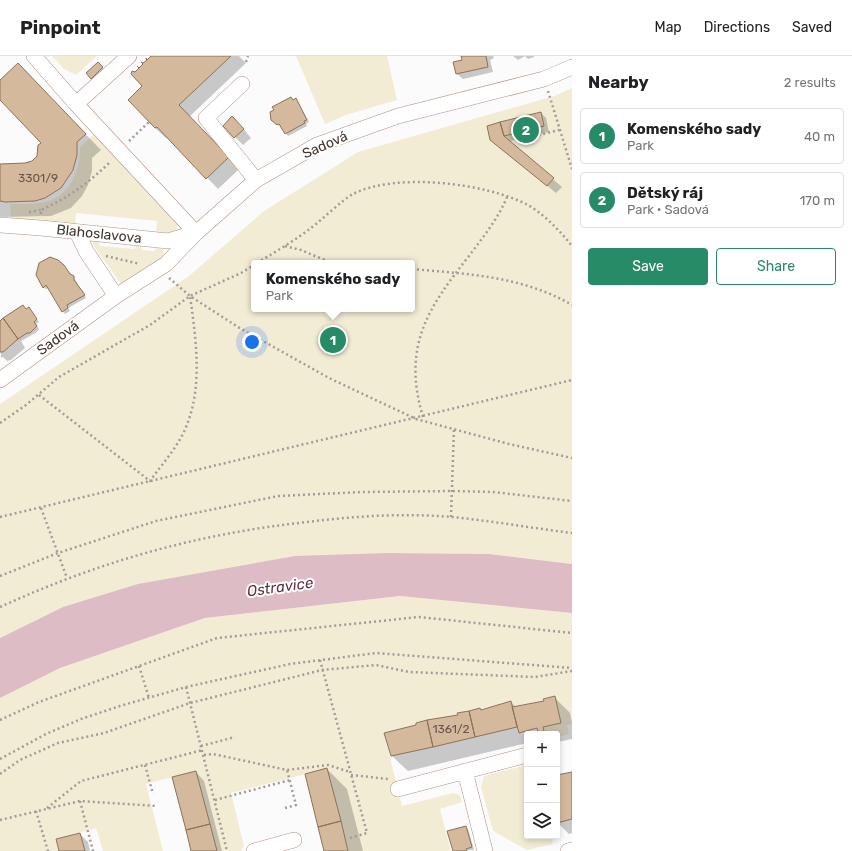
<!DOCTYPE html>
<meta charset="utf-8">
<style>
:root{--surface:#fff;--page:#f2f2f2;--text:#202124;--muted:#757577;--line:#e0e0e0;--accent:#268b66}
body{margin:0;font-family:Rubik,sans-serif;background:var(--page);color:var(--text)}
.controls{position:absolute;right:12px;bottom:12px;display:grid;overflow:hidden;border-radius:4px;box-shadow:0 2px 6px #0003}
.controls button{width:36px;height:36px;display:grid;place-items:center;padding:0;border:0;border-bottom:1px solid var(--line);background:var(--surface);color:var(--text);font:20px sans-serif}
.you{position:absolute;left:252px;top:286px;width:14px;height:14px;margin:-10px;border:3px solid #fff;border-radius:50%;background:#1a73e8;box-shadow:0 0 0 6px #1a73e833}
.badge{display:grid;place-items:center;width:26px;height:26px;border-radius:50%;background:var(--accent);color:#fff;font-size:13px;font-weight:700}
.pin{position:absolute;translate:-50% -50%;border:2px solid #fff;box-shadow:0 1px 4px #0006}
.popup{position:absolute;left:251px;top:204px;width:164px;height:52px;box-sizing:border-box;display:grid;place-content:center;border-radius:4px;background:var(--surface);filter:drop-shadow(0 1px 3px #0005);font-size:13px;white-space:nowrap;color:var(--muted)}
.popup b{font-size:15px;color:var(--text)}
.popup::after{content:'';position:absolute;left:50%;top:100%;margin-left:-8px;border:8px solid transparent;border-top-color:var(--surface)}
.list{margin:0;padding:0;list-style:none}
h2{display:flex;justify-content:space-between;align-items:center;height:52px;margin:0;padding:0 16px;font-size:17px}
h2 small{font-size:13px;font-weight:400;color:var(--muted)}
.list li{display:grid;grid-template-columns:26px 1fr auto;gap:12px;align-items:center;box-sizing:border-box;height:56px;margin:0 8px 8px;padding:0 8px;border:1px solid var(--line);border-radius:4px}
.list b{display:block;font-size:15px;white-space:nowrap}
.list p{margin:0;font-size:13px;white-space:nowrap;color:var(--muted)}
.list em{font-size:13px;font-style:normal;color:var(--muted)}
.actions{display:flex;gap:8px;padding:12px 16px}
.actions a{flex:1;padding:9px 0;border:1px solid var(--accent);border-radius:4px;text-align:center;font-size:14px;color:var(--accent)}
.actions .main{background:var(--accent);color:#fff}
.icon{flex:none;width:22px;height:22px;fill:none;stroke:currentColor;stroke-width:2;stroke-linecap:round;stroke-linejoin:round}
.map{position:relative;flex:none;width:572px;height:795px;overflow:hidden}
header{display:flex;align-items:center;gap:24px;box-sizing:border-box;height:56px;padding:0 20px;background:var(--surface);border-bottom:1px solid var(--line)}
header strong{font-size:19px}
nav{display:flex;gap:22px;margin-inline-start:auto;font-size:14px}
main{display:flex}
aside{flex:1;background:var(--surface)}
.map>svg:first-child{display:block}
</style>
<header>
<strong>Pinpoint</strong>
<nav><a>Map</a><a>Directions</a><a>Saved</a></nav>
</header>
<main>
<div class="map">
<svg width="572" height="795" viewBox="0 0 572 795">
<rect width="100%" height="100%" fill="#fbfbfb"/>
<path fill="#f3ecd5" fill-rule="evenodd" d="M52 0H97L76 19 64 13Z
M296 0H387L397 44 346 59 325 68Z
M572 32V508L489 498 387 497 63 551 0 582V348L189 220 264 155 358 96 554 40ZM254 207H412V253H254Z
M96 76 176 163 178 169 175 175 166 178 156 177 157 165 76 157 75 171 11 162 10 148C24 148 38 149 51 144 72 136 80 112 80 91Z
M95 184H98L100 190 134 193 137 189H141L142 194 154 195 157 190 163 195 164 200 121 228 95 192 93 187Z
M400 540 572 557V668L567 669 569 678 557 681V678H544L543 671 561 666 554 640 542 643 543 646 524 650V648L512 651 511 645 500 647V649L458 657V659L439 664 438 662 416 667V669L384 677 402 750 453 737 460 739 462 746 440 753 451 795H348L326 713 231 737 244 790 241 795H217L196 715 146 728 163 795H103L96 772 56 783 59 795H0V642L60 612 205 562Z
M527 709V780H551L553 788 527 794 493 775 481 731 484 720Z"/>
<path fill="#ddbcc6" d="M387 497 489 498 572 508V557L400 540 205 562 60 612 0 642V582L63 551 138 528 295 500Z"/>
<path fill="#0003" d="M152 0H239L246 7 189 61 239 113 218 133 168 81 166 82 155 72 144 30 132 18Z
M462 0H493L494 2 490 4 493 16 463 23 457 18 454 6 463 4Z
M513 0H534V1L528 3 525 0 518 4Z
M98 7 105 14 94 24 87 17Z
M33 24 101 94 92 102V115L88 129 82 140 71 152 51 160 0 161V108H28L36 104 39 90 42 87 0 43V26Z
M296 43 309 66 306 68 307 70 288 80 281 70 275 66Z
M541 57 546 62 549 76 511 85 512 88 562 131 556 137 491 83Z
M224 70H241L251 82 243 89Z
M46 203H54L73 220 86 242 68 252 70 255 65 258 55 244 57 242 49 232 46 233 43 231 40 208Z
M25 253 31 255 39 266 36 268 39 273 37 276 21 285 25 292 11 304 7 305 3 301 1 302 0 266Z
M554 641 570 657 572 666V683L558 686 559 690H557V678H527V687L408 715 392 700 385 678 459 660V658L501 650V648L511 646 516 651H525Z
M327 713 347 733 363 795H326Z
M196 716 204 725 222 795H192Z
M572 717V777L569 778 558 767 557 763V721Z
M466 771 468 773 474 794 454 795Z
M80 778 88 786 90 795H60Z"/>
<path fill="#d4b99d" stroke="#8b7359" d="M151 0H231L179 49 229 101 206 123 157 71 155 72 128 44 142 30 131 18 132 15 135 16 139 12 137 10 139 12 143 8 141 6 143 7 147 4 146 2 147 4Z
M461 0H486L488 11 456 18 453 6 462 4Z
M98 6 103 11 91 23 86 17Z
M18 7 86 78 77 86V99L73 114 61 132 45 142 35 145 5 146 0 145V108L25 107 32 105 37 100 38 89 41 87 0 44V24Z
M291 41 293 44 296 42 307 64 304 65 305 67 285 78 279 68 277 69 271 64 270 56 274 54 272 51Z
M541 56 544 70 504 80 500 66Z
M232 60 244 73 234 82 223 70Z
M500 66 504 80 554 122 547 130 490 84 487 70Z
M50 201 58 204 64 209 70 218 74 220V224L85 239 67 249 68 252 62 256 46 229 43 232 36 219 39 207Z
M23 249 26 253 29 251 37 263 34 266 37 270 30 277H27L18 283 3 262Z
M3 262 18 283 3 296H0V265Z
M555 640 561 667 543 671 544 675 538 676 537 672 519 677 512 651 544 645 543 643Z
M511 645 517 671 475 681 469 655 480 652 481 654Z
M469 655 475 681 433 691 427 664 458 659 457 657Z
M427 664 433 691 391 700 384 677 416 669V667Z
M327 712 341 765 318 771 305 718Z
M196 715 210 768 186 774 172 721Z
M572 716V763L557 767V719Z
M341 765 348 795H324L318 771Z
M210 768 217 795H191L186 774Z
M466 770 472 791 466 793 467 795H453L447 775Z
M80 777 85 795H59L56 783Z"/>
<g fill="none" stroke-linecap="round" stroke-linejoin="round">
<g stroke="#b49080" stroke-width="16">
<path id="minor" d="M34 0 76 48 196 177
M242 28 206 62 256 124
M76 48 129 0
M0 169 41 172 168 185 195 177
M77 176 86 195 116 240
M0 324 116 240 166 208 196 177 256 124 317 89 398 60 544 23 572 11
M465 715 485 795
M398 733 527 699
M254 795 294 784
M568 795 572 794"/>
</g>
<path stroke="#a39b98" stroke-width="2.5" stroke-dasharray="2 3" stroke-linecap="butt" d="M246 6 248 0
M548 35 572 113
M519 84 559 74
M129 85 149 66
M29 156 41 154
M41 158V154C68 142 90 126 111 105
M285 190 301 194 332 207
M106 200 140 208
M257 207C275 196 294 185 311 172 323 163 342 144 353 138 396 116 486 127 528 149 545 159 560 175 572 190
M412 213C468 218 522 220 572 249
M169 222 190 240 238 271 329 322 416 363 509 388 572 402
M39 339 150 425C162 408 178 391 186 371 203 331 196 283 190 240
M423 361C402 291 427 253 469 200 483 181 498 163 507 141
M0 367 26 349 59 321 150 269 190 240 241 217 254 209
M41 452 67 522
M0 461 572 324
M451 461 454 372
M0 520 58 497 156 465 278 440 362 436 453 435 493 436 572 445
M0 551C101 505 197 478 307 466 355 460 404 457 452 461 492 465 532 472 572 477
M320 604 367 777 350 782
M139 610 149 642
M186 631 227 795
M0 664 39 646 217 582 419 561 572 577
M201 690 235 681
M204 699 213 698 287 714 328 709 350 716
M0 703 46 678 81 663 120 650 186 631 290 608 376 597 572 612
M145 709 153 738
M0 718 20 704 58 687 104 677 190 647 322 614 376 609 409 616 535 621 572 615
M351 719 388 723
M215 744 290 724
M80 745 93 795
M47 752 81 725 203 694
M285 752 296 749 287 714
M36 755 48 795
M0 764 80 745 157 750"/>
<use href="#minor" stroke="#fff" stroke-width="15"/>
</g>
<g text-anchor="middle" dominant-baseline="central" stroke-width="4" stroke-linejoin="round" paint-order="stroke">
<g font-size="12" fill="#675549">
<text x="38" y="122">3301/9</text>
<text x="451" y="673">1361/2</text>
</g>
<g font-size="14" fill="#43342d" stroke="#fff">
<text transform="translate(325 89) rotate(-24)">Sadová</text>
<text transform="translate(99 178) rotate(6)">Blahoslavova</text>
<text transform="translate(58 282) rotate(-36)">Sadová</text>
</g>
<g font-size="15" font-style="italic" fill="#5d3041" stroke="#fff">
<text transform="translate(280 531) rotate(-8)">Ostravice</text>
</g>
</g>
</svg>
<div class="controls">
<button>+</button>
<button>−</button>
<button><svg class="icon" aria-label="layers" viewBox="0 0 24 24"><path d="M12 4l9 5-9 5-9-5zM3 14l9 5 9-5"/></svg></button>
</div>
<div class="you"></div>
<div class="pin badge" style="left:333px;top:284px">1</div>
<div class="popup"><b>Komenského sady</b>Park</div>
<div class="pin badge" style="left:526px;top:74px">2</div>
</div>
<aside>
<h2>Nearby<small>2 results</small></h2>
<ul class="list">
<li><span class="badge">1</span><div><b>Komenského sady</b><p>Park</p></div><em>40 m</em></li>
<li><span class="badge">2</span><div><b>Dětský ráj</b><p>Park · Sadová</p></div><em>170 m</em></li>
</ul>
<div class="actions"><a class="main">Save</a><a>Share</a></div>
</aside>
</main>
